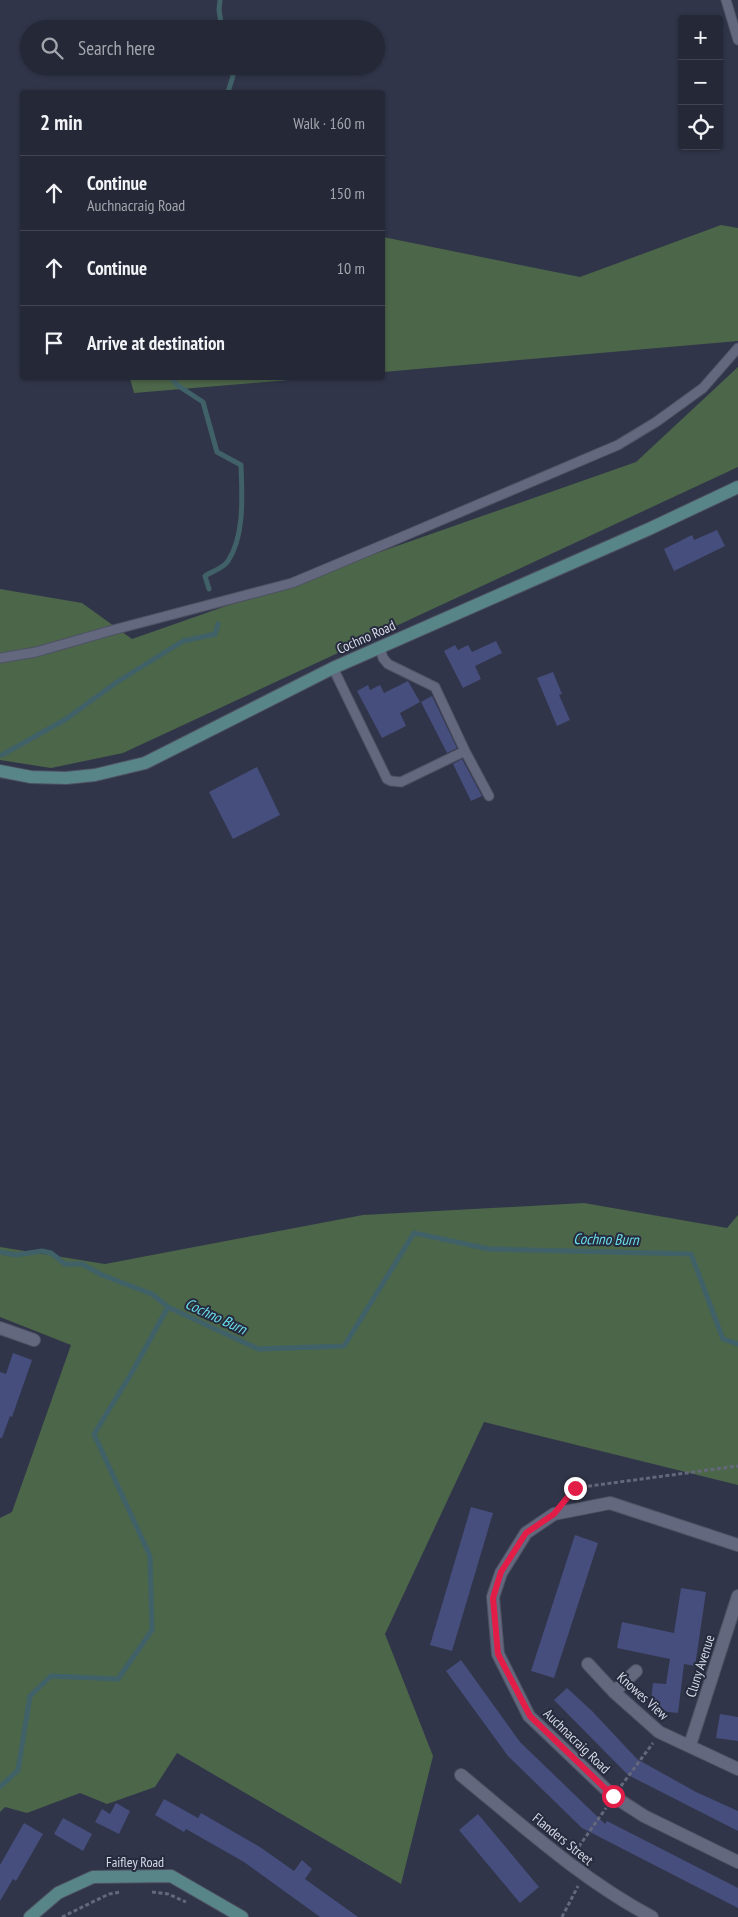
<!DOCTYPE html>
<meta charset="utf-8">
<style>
:root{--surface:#252837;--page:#2d303f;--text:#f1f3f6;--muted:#a3a6ad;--line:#424452}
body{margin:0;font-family:"PT Sans Narrow",sans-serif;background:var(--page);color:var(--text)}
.controls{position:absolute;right:15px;top:15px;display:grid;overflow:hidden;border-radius:5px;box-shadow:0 1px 4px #0004}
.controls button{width:45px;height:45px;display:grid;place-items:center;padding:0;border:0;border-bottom:1px solid var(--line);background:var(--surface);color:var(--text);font:25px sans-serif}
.stop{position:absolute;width:15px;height:15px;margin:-11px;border:4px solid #e11d48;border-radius:50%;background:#fff}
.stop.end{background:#e11d48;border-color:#fff;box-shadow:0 1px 5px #0008}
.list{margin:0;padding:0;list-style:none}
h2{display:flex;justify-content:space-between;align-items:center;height:65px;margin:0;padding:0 20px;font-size:21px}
h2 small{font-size:16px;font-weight:400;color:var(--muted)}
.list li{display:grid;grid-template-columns:32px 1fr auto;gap:15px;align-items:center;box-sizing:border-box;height:75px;padding:0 20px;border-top:1px solid var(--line)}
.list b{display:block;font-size:19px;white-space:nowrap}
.list p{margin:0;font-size:16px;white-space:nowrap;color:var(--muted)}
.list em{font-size:16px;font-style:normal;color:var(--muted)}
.icon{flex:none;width:28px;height:28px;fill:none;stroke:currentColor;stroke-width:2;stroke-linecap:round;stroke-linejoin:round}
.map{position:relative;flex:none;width:738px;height:1917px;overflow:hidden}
.search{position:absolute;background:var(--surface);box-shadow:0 1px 4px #0004;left:20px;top:20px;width:365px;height:55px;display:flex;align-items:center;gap:12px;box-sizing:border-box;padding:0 18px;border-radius:28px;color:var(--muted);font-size:19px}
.panel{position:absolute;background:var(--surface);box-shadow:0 1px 4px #0004;left:20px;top:90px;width:365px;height:290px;border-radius:5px}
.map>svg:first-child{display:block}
</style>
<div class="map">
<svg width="738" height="1917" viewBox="0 0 738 1917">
<rect width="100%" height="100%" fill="#313549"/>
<path fill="#4c664a" d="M721 225 738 228V341L383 372V237L580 277Z
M738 367V467L123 753 51 768 0 760V589L82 603 132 639 636 462Z
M130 378H313L134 393Z
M584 1203 727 1228 738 1215V1485L484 1422 385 1634 433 1756 401 1884 177 1753 155 1787 107 1804 80 1793 27 1813 5 1807 0 1812V1518L12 1512 71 1345 0 1317V1247L105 1264 363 1215Z"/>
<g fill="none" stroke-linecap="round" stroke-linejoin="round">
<path stroke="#406167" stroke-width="5" d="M220 0 219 10 222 29
M228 92 233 76 229 66
M172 378 177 385 203 402 217 452 241 465C242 495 245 535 228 561 224 568 211 572 205 576L209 589
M2 755 66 719 117 682 183 641 215 634 218 624
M0 1252 16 1255 42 1251 51 1253 65 1264H82L102 1275 152 1294 168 1307
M0 1787 18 1770 30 1696 51 1676 118 1679 152 1630 150 1556 94 1434 131 1374 168 1307 258 1349 344 1346 414 1233 489 1249 691 1254 723 1339 738 1344"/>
</g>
<path fill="#454e7c" d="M717 530 725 546 674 571 664 549 692 535 694 540Z
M496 641 502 653 475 666 481 679 463 688 444 651 455 645 458 650 468 645 472 652Z
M553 672 562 694 559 695 570 720 557 726 537 678Z
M408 681 420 702 400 713 406 726 382 738 357 691 368 685 370 690 380 685 384 693Z
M432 696 457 748 447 753 421 702Z
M462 759 482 796 471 801 453 764Z
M257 767 280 815 233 839 209 792Z
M13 1353 32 1360 12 1417 10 1416 2 1438H0V1372L6 1374Z
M471 1507 493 1513 452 1651 430 1645Z
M575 1535 598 1543 554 1678 531 1671Z
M681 1588 706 1592 695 1666 684 1664 678 1713 650 1710 653 1683 666 1684 670 1659 617 1648 622 1622 674 1633Z
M461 1660 520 1742 605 1824 607 1821 738 1888V1908L582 1828 508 1756 446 1671Z
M567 1688 592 1711 637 1759 696 1792 738 1811V1831L628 1775 554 1700Z
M720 1714 738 1717V1741L716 1738Z
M164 1799 198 1818 201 1813 260 1847 294 1871 302 1860 312 1869 305 1879 358 1917H320L244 1862 186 1829 184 1832 155 1815Z
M116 1803 130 1811 119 1834 95 1822 102 1809 110 1814Z
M478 1814 539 1887 520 1903 459 1830Z
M63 1818 92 1834 83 1851 54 1834Z
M24 1823 43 1834 16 1881 13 1879 0 1901V1865Z"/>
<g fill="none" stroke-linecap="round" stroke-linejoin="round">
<g stroke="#4e5262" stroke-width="11">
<path id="lane" d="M726 0 738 40
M380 648 383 658 388 664 435 687 465 751
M0 658 36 652 113 630 292 583 397 539 618 445 656 422 703 388 738 348
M333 668 387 779 391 781 401 782 465 751 489 796"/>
</g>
<g stroke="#4e5262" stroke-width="14">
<path id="street" d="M0 1328 34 1340
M738 1545 610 1503 554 1514 526 1533 501 1573 493 1597 498 1654 529 1716 613 1796 644 1816 738 1862
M588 1664 614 1692 659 1732 738 1769
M614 1692 636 1671
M690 1745 738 1596
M461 1775C523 1826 582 1880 652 1917"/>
</g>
<g stroke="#4e5262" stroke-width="14">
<path id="secondary" d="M0 771 31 777 66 778 95 775 145 763 333 668 649 529 738 487
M30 1917 58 1893 93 1877 171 1876 242 1917"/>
</g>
<path stroke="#64687a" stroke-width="3" stroke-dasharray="4 2.5" stroke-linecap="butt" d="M567 1498 575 1488 738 1466
M621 1786 653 1743
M575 1852 606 1808
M152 1892 168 1894 186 1902
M62 1917 109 1894 121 1892
M562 1917 578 1886"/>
<use href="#lane" stroke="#63687e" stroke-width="9"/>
<use href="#street" stroke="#63687e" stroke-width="12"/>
<use href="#secondary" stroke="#588588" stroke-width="12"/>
</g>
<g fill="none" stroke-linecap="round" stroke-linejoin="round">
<path stroke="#e11d48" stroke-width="6" d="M575 1488 554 1514 526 1533 501 1572 493 1598 498 1654 530 1716 613 1796"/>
</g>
<g text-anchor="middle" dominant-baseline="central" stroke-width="4" stroke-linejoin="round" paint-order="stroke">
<g font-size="14" fill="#d6d9e6" stroke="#272b3e">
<text transform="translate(366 637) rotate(-24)">Cochno Road</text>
<text transform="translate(700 1666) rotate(-72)">Cluny Avenue</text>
<text transform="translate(643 1696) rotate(42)">Knowes View</text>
<text transform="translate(577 1741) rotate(44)">Auchnacraig Road</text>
<text transform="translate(563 1839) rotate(39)">Flanders Street</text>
<text x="135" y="1862">Faifley Road</text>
</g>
<g font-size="15" font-style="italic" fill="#6adfeb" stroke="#272b3e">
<text transform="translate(606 1239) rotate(1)">Cochno Burn</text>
<text transform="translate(216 1316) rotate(25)">Cochno Burn</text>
</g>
</g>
</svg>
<div class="controls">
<button>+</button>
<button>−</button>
<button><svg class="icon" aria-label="locate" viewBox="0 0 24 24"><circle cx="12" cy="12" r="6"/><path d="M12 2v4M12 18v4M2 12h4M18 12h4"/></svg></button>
</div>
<div class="stop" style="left:613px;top:1796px"></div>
<div class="stop end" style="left:575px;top:1488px"></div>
<div class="search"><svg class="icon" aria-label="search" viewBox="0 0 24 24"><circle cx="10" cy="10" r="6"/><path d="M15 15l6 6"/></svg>Search here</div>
<section class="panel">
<h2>2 min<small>Walk · 160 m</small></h2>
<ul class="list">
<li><svg class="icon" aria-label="ahead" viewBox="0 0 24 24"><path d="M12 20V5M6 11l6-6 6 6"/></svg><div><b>Continue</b><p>Auchnacraig Road</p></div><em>150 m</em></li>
<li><svg class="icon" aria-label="ahead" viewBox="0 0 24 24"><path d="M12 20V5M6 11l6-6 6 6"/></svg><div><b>Continue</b></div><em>10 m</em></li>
<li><svg class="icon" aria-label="arrive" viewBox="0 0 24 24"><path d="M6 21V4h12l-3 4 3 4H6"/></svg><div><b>Arrive at destination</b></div></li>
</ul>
</section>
</div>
